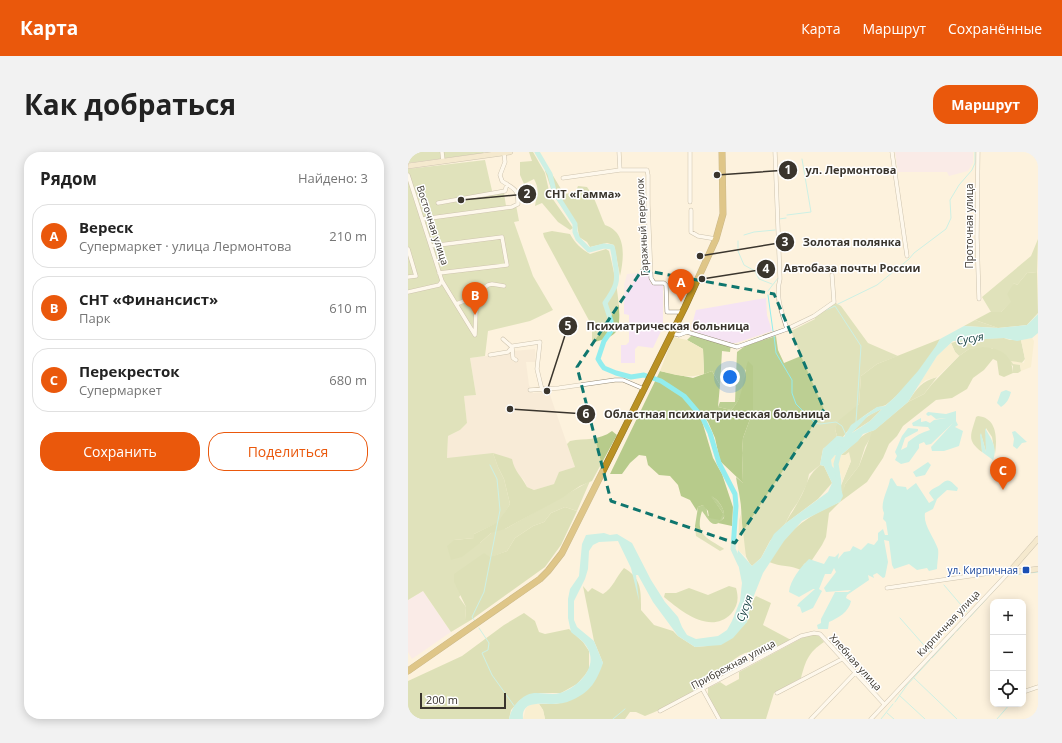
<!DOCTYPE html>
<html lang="ru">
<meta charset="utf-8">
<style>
:root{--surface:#fff;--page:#f2f2f2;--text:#222;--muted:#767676;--line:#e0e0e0;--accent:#ea580c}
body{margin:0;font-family:"Open Sans",sans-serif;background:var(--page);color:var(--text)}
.controls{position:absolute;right:12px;bottom:12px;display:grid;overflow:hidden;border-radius:8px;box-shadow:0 2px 10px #0003}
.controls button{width:36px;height:36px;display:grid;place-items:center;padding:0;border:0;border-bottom:1px solid var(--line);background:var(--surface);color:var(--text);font:20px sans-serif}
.scale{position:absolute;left:12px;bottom:10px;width:86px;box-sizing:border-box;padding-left:4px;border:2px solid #3a352d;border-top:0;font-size:11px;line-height:14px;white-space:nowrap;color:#3a352d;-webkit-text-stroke:3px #fff;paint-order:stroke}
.you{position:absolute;left:322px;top:225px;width:14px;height:14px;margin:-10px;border:3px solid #fff;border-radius:50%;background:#1a73e8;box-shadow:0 0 0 6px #1a73e833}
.badge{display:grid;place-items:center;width:26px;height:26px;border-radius:50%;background:var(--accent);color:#fff;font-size:13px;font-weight:700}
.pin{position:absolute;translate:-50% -33px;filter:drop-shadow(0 1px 2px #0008)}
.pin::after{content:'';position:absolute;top:21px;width:14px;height:12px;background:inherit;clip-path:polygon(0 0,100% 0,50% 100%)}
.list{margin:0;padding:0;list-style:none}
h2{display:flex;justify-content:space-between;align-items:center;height:52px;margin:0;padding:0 16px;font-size:17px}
h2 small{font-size:13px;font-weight:400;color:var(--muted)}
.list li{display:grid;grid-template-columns:26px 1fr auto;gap:12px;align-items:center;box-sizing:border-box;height:64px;margin:0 8px 8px;padding:0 8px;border:1px solid var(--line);border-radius:16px}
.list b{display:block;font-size:15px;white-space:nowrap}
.list p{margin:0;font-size:13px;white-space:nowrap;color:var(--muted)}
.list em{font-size:13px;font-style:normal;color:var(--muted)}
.actions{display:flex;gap:8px;padding:12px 16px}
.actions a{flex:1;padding:9px 0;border:1px solid var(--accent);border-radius:16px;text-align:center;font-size:14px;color:var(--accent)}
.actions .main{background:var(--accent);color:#fff}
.icon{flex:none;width:22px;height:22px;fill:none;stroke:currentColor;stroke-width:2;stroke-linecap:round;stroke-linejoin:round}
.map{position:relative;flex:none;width:630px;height:567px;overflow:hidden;border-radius:16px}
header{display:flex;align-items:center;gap:24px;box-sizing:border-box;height:56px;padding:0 20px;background:var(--accent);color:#fff}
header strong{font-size:19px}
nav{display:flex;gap:22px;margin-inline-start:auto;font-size:14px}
.intro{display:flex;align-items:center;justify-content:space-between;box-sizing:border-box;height:96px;padding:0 24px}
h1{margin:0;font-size:28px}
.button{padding:10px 18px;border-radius:16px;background:var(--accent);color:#fff;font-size:14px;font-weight:700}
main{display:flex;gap:24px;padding:0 24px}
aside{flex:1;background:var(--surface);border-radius:16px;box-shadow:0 2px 10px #0003}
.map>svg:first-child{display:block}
</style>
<header>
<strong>Карта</strong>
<nav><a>Карта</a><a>Маршрут</a><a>Сохранённые</a></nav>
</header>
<div class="intro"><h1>Как добраться</h1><a class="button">Маршрут</a></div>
<main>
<aside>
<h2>Рядом<small>Найдено: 3</small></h2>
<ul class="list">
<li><span class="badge">A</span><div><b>Вереск</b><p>Супермаркет · улица Лермонтова</p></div><em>210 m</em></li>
<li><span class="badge">B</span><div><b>СНТ «Финансист»</b><p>Парк</p></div><em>610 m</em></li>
<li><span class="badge">C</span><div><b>Перекресток</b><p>Супермаркет</p></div><em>680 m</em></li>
</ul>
<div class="actions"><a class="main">Сохранить</a><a>Поделиться</a></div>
</aside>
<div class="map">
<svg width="630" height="567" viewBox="0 0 630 567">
<rect width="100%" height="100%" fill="#fdf2dd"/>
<path fill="#f5e3f3" d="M487 0H565V11L560 19 541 24 539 20H490Z
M242 120 243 132 255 133V175L245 196 230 194 227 197V211H213V193H218L221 190V163L216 162V133L219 122Z
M358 146 359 163 364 179 328 191H320L286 181 283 176 288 158Z
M15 439 43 480 4 507 0 500V448Z"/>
<path fill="#f1e3d1" d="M127 197 128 210H118L121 233 125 241 141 240 167 315 146 332 126 338 119 335 116 328 106 319 39 307 40 284 52 278 59 271 56 244 68 243 62 206 105 201V199Z"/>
<path fill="#bccf93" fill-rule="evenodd" d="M0 0H75L76 1 0 11Z
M77 8 85 43 96 41 98 54 108 53 111 69 106 70 125 124 145 158 122 169 80 179 77 204 62 206 68 243 56 244 59 271 52 278 40 284 39 306 85 301 90 315 96 327 102 352 96 362 97 377 182 329 169 359 157 355 143 361 136 370 125 374 107 386 99 399 86 404 51 445 58 455 57 468H63L43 480 15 439 0 448V17ZM87 372 83 381 72 391 46 388 66 386V382Z
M630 87 629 120 619 121 609 133 606 131 601 143 604 150 593 160H583L574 145 623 104Z
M426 150 433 154 460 191 490 204 469 212 453 224 451 252 427 277 429 284 427 288 415 297 412 313 401 322 399 332 390 350 383 360 377 372 362 389 353 406 344 414C329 397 336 368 332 347 331 339 329 333 328 325L335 331 334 301 335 286 345 259V214L337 218C337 234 334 247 323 258L310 255 312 250H327L329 200 337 194 368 184 370 198 376 211 393 204 383 179 407 167 406 164Z
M567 168 590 176 556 174Z
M286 181 323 191 322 200 314 199 312 233 304 219 296 222 295 197 279 188Z
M596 186 602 188H613L617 207 612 213 613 219 610 221H605V214L584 196 561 197 551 204 547 200 543 191 557 187Z
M529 225 516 242 500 250C509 236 514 229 529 225Z
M474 257 462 269 443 281C447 271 464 261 474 257Z
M570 264C590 266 589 288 587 302L584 285 578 276V300L573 282 574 300C558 288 563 283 568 265Z
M467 278 457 295 451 314 437 332 435 344 432 336 443 309 437 303H433C444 295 453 281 467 278Z
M301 342C309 347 317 355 316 365 305 381 300 366 294 359 287 382 297 385 315 396L316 397 312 399 288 384 287 374 290 355 295 353 298 354 300 364 315 361Z"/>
<path fill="#b7cb8b" d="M121 0H125L137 21 142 43 165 76 162 78 150 70 134 51 127 54C129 42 132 38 126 27L116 32 112 23V10L124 9Z
M141 17 156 42 167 41 170 34 179 35C188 47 191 60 197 73 219 80 216 106 212 124L206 93 199 91 182 95 179 90 171 85C169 62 162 66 151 51 144 43 141 29 137 19Z
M144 79 162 82C167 91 173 97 182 102L198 97 201 99C205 114 218 171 207 181 202 186 193 188 187 190L184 189V174L136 85 135 81Z
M629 120 630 161 619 173 590 176 567 168 582 160H593L603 150 599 142 606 131 609 133 619 121Z
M532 187C523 208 497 238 479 252 476 255 471 254 468 256 455 264 444 272 435 285L429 284 427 277 431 268 451 252 453 224 469 212Z
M575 195C592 196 604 202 605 221L596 225 591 223 589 209 585 207 576 218 565 226 559 237 544 246 528 248 495 274 489 284 481 292 475 306 459 330 432 350 421 361 418 385 414 393 404 408 396 412 393 418C382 413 373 415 361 410 381 377 397 365 432 350L437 332 451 314 464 280 500 250 516 242 524 232 551 204 561 197Z
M340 209 345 214V259L335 286 334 301 335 331 312 309 307 286 300 270 291 259 305 306 314 322 325 355 324 374 310 371 316 366C317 357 311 348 303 344L315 361 312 368 301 366 300 359 295 353 290 355 289 359 282 348 273 344 270 333 262 324 251 323 240 313 238 304 231 303 222 311 214 322H202L252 219 285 226 304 219 312 233 310 255 323 258C337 244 334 227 340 209Z
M204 279 209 283 184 329 172 334 154 346 97 377 83 381 72 391 54 405 43 408 39 394 46 388 66 386V382L90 370 102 352 96 327 90 315 85 301 104 307C107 321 113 323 119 335L126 338 146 332 151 320 167 315 159 292 162 289C177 286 191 289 204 279Z
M412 313 416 314 424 331 410 347 377 372C381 364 386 358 390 350 400 334 397 326 412 313Z
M157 355 169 359 153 393 137 415 63 468H57L58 455 46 430V422L76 401 82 405 99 399 107 386 125 374 136 370 143 361Z
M216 416C234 426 233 440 233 458L246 473 265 479 270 484 287 495 299 494 339 470 343 451 348 444 363 451 355 473 383 488 359 502C353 500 344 499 337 501 323 507 312 521 300 530 281 544 258 556 237 564L228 560H222L217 567H137L135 558 131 552H148L160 549 195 511 186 489 175 434 180 440 184 436 195 442C205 436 208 425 216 416Z
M321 434 328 436C331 446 330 454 323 462 302 483 273 459 256 445L257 441H268L281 436 300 443Z
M116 461 127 469 131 480 137 482 161 477 175 490 181 499V517L177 523 169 532 153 541H132L112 548 103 558 101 567H0V529L54 504 96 473Z
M406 482 410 483 416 490C400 501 398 508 393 526L366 541 358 567H312L300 544V536L312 530 318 534 331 527V520L394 486Z"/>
<path fill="#f3eac4" d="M265 185 279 188 295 197 296 222C279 227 268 223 252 219Z
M624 186 626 189 623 215 613 219 612 213 605 212 603 209 616 211 617 207 613 188Z
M543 191 547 200 551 204 529 225 518 228 510 234 529 204Z
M441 300 443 309 434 330 433 322 424 314 423 308 427 303H437Z
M333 362 338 405 330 398 331 368Z
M123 552H131L135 558 137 567H115L118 556Z"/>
<path fill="#92edee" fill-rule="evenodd" d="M630 162V181L624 186 609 189 596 186 545 189 529 204 500 250 467 278 455 282 450 289 433 303H427L423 308 424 314C439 328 430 328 435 344L432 350 394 369 376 389 355 421 343 451 339 470 325 486 313 493 287 495 270 484 245 450 230 423H228L231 449 223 416 210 389 191 390 185 393 181 399 180 417 177 427 166 449V468L169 475 186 489 195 511C189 528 183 540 164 548 158 551 150 552 143 552 131 552 113 549 115 567H101C103 557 109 548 119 543 128 538 142 544 152 541 169 536 190 516 180 497 177 490 169 485 163 480L160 466V447L162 437 171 424 174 392 178 383 196 381 202 383 209 382 224 391 243 428 257 450 270 465 274 475 279 483 288 487 310 484 319 478 324 469 332 449 334 431 329 406 330 398 344 414 353 406 366 382 378 371 420 340 424 331 416 314 412 313 415 297 429 284 436 285 443 273 469 255 477 254 487 245 510 219 528 194 532 187 556 174 590 176 619 173ZM474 257 462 269 444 281 460 264Z
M598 238 603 240C601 247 599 251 593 255L589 251 593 240Z
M548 259V269L550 273 547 275 555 279 551 294 536 299H524L523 295 545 271 523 292 518 293 516 290 511 292V296L501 310 493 312 487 308 489 304 487 300 494 284 500 276 510 277V279L497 286 493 298 499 295 500 290C507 284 514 280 522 278L520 275 505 274 504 271 513 266V270L518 269 522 271 526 268 538 266 528 267 523 263 520 264 518 262 520 260 538 262Z
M577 276C583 287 590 295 585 308L574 300 572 283 573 281 578 300Z
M607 279 619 290 614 291 609 297 605 294 606 287 604 280Z
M520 310 523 313 517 323 508 325 505 320Z
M484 326 489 334 498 335 499 338 508 331 521 351 526 348 521 341C524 336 528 336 532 333 541 325 542 329 550 336L549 339 539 338 529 347 525 357 517 361C515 373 526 385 530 397 531 403 529 411 529 417L521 419 519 416 509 418 501 412 486 417 484 413 481 389 476 388 480 410 477 425 475 426 469 421 465 423 466 426 460 423 461 428 439 443 438 446 443 449C441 460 430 466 421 470L420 477H410L409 473 413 471V467L427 440H440L443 438 418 440 416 436 428 420 426 416 423 422H417L411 437 414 439 405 456 394 461 392 455 389 454 391 451 407 437H405L391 445 381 440C382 428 393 415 401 407L416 412 421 404 427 405 431 401 430 407 436 400 442 399 445 394 453 398 460 391 466 393 470 388V381L475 377 477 383H480L478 370 475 367 476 361C471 352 481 336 482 327Z"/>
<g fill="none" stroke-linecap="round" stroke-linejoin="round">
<path stroke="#92edee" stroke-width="1" d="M379 63 403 60 394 7
M371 67 378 66
M336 83 346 80 367 78
M330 89V99L336 113 347 119 351 127 364 132
M360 139 370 126
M360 143 365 179
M430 152 469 133 501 107 506 101 538 77 543 66 542 48 551 33 564 18 567 11V0
M418 158 427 154 453 194 448 270
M366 184 368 201 384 228V241L388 252 407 271 412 272 428 270 434 274 438 283
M607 423 630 420
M536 433 559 460
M562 465 599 424
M492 466 522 500
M67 469 64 465 76 440 92 358 89 327 82 313
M71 476 81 491 80 498 74 501 84 523 107 555
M549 479 560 466
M524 506 546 482
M506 526 549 567
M584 539 585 540
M491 543 517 567
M487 550 499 533 522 508
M479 561 486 567
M205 567 217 557
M473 567 485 552
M589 567 602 552"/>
<path stroke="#92edee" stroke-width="5" d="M129 0 142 22 146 39 167 72V80L170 87 181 98 196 94 204 95C206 100 206 105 207 111 211 130 208 135 197 151L203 169V179L196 189 190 207 193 212 196 216 208 221 223 225 236 223 253 229 276 244 294 265 302 281 311 311 327 342 328 354 325 397 332 412
M430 324 428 312 432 297"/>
<g stroke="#958b78" stroke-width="4.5">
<path id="street" d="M34 0 35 9
M211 0 212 18
M282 0V50
M367 0 372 127C367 144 374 161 379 177
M484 0 499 104
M570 0 569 85 571 147
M0 23 34 129 48 152 62 147 80 133 84 132 96 134
M155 26 212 18H239L240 23V52L243 126 246 131H256L258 133 259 160H274
M30 51 97 39 99 32
M283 58V80L290 84 308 87
M15 67 104 55 110 52C110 35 105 37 94 29L92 23 97 10 96 1
M23 94 94 85 99 113 31 121
M0 97 8 124 0 125
M0 140 31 133 34 129
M48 152 67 183 68 158
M264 181 271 183 279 180 329 195 379 177 406 164 426 150 424 123
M95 187 104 195 105 206 108 208
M82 203 100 200 105 194 132 190 129 217 134 238
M122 238 151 236 207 228H215L236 237
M479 436 603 418
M295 538 311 567
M615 540 630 535
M369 541 434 507
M252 559 393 484 406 481 412 482 476 552
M403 567 447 521
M463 567 603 418"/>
</g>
<g stroke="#958b78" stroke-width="6">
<path id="secondary" d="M0 14 102 0
M630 387 603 418 606 420 630 417"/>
</g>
<g stroke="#8d7126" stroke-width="7">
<path id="highway" d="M0 519 132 427 140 419 154 401 277 155 308 87 315 62 314 0"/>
</g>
<use href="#street" stroke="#fff" stroke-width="3.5"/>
<use href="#secondary" stroke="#eadebd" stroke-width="5"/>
<use href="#highway" stroke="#ba9123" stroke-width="6"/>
</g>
<path d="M0 0H630V567H0ZM234 118 366 142 416 257 327 391 203 349 169 215Z" fill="#fdf2dd" fill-opacity=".55" fill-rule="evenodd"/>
<path fill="none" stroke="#0f766e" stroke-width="3" stroke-dasharray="8 5" stroke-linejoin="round" d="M234 118 366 142 416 257 327 391 203 349 169 215Z"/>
<rect fill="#1a4fb4" stroke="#fff" stroke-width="1.5" x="614" y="414" width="8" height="8" rx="2"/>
<g text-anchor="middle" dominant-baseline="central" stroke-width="3" stroke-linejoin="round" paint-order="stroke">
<g font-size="10" fill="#3a352d" stroke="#fff">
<text transform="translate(25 73) rotate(72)">Восточная улица</text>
<text transform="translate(561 74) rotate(-90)">Проточная улица</text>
<text transform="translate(234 75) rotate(-93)">Гаражный переулок</text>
<text transform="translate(540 471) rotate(-47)">Кирпичная улица</text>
<text transform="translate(448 510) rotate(48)">Хлебная улица</text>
<text transform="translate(325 512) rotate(-28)">Прибрежная улица</text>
</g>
<g font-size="10" fill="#164399" stroke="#fff" text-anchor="end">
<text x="610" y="418">ул. Кирпичная</text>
</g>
<g font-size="11" font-style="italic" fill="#174243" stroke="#fff">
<text transform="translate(562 186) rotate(-10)">Сусуя</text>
<text transform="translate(336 456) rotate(-69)">Сусуя</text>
</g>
</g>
<path fill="none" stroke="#3a352d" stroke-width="1.5" d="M309 23L380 18M53 48L119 42M292 104L377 90M294 127L358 117M139 239L160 174M102 257L178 262"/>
<g fill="#3a352d" stroke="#fff" stroke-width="1.5">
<circle cx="309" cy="23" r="4"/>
<circle cx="53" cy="48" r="4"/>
<circle cx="292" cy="104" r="4"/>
<circle cx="294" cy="127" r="4"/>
<circle cx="139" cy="239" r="4"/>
<circle cx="102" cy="257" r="4"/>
<circle cx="380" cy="18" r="10"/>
<circle cx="119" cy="42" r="10"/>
<circle cx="377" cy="90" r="10"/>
<circle cx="358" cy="117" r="10"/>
<circle cx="160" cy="174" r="10"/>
<circle cx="178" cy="262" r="10"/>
</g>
<g font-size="12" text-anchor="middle" font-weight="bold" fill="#fff">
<text x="380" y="22">1</text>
<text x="119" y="46">2</text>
<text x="377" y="94">3</text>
<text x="358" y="121">4</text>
<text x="160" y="178">5</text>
<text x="178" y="266">6</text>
</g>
<g font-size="11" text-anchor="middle" font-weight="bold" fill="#3a352d" stroke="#fff" stroke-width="3" stroke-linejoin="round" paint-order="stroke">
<text x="443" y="22">ул. Лермонтова</text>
<text x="175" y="46">СНТ «Гамма»</text>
<text x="444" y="94">Золотая полянка</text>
<text x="444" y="120">Автобаза почты России</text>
<text x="260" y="178">Психиатрическая больница</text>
<text x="309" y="266">Областная психиатрическая больница</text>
</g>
</svg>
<div class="controls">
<button>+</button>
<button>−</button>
<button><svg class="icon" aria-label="locate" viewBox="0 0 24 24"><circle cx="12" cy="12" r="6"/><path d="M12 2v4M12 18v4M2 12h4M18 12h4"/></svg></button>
</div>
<div class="scale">200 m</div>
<div class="you"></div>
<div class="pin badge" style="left:273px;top:150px">A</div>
<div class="pin badge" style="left:67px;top:163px">B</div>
<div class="pin badge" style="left:595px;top:338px">C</div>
</div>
</main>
